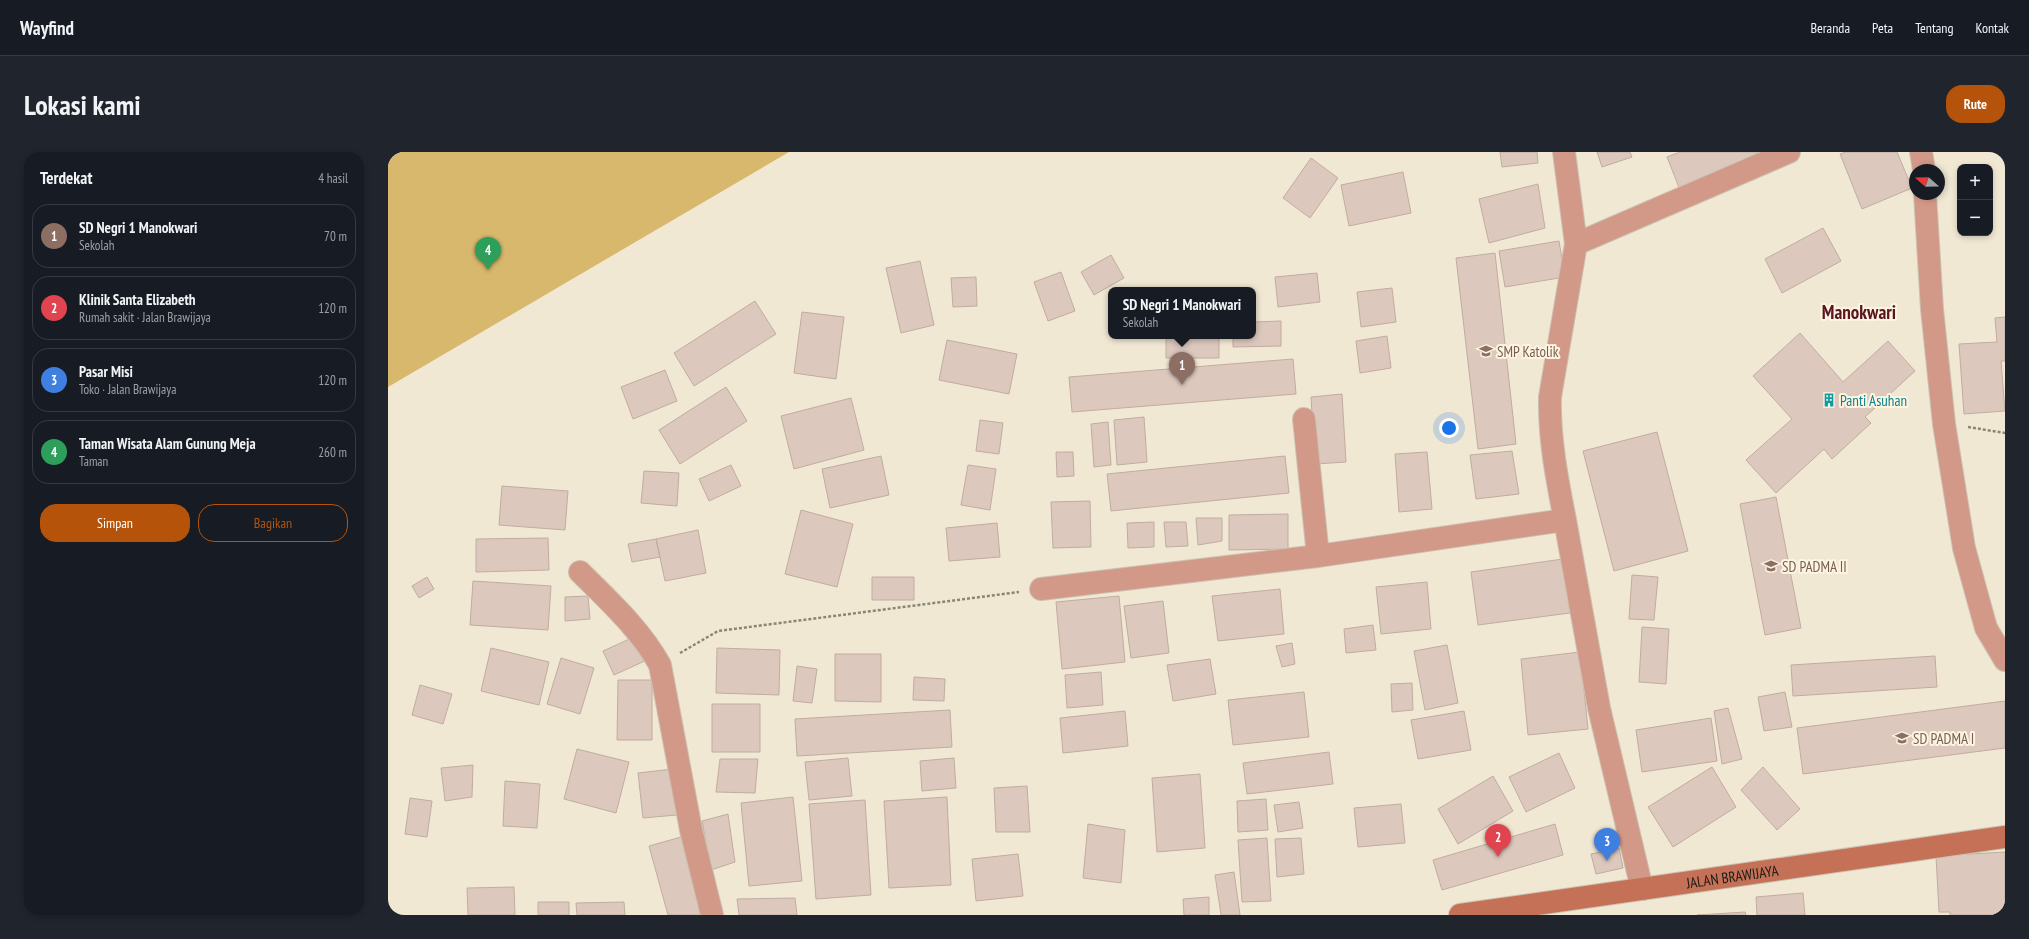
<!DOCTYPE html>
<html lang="id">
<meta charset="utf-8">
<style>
:root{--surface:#171b24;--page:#20242c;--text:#f1f3f6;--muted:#9ea1a6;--line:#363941;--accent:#b45309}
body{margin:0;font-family:"PT Sans Narrow",sans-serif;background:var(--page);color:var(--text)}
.controls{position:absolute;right:12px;top:12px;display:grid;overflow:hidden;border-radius:8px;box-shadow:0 2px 6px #0003}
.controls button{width:36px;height:36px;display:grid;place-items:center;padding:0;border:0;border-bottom:1px solid var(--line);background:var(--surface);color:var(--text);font:20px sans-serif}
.compass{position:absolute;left:1521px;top:12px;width:36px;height:36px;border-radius:50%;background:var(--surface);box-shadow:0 2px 6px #0003;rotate:290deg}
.you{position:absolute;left:1061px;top:276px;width:14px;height:14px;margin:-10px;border:3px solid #fff;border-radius:50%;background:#1a73e8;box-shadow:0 0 0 6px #1a73e833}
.badge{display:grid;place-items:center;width:26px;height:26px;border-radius:50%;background:var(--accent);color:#fff;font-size:13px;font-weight:700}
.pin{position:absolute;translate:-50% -33px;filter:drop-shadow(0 1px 2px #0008)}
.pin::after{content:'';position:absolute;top:21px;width:14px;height:12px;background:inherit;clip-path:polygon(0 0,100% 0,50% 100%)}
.popup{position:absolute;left:720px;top:135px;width:148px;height:52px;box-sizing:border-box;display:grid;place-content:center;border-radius:8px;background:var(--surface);filter:drop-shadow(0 1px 3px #0005);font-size:13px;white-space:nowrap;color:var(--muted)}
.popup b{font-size:15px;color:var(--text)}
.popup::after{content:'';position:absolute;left:50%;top:100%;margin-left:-8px;border:8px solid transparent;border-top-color:var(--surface)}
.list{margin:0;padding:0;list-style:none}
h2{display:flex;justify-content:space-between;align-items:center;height:52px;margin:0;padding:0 16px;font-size:17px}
h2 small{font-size:13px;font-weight:400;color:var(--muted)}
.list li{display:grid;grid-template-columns:26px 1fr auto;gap:12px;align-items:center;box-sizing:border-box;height:64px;margin:0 8px 8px;padding:0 8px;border:1px solid var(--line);border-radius:16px}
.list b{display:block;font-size:15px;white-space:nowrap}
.list p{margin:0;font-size:13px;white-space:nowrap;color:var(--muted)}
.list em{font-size:13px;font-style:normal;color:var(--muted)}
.actions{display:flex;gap:8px;padding:12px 16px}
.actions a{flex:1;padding:9px 0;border:1px solid var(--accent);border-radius:16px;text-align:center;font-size:14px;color:var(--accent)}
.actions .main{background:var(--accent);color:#fff}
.map{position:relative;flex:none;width:1617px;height:763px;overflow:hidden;border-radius:16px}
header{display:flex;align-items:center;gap:24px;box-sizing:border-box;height:56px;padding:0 20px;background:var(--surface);border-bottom:1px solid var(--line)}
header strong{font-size:19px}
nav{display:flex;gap:22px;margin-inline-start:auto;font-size:14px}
.intro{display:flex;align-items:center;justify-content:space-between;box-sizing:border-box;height:96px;padding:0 24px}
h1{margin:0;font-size:28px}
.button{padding:10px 18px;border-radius:16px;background:var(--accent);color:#fff;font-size:14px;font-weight:700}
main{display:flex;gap:24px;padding:0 24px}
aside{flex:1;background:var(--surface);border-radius:16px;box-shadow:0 2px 6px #0003}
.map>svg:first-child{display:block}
</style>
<header>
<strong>Wayfind</strong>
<nav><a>Beranda</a><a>Peta</a><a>Tentang</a><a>Kontak</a></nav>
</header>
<div class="intro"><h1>Lokasi kami</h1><a class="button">Rute</a></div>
<main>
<aside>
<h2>Terdekat<small>4 hasil</small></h2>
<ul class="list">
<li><span class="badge" style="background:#8d6e63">1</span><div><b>SD Negri 1 Manokwari</b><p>Sekolah</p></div><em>70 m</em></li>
<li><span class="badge" style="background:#e0444e">2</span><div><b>Klinik Santa Elizabeth</b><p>Rumah sakit · Jalan Brawijaya</p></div><em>120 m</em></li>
<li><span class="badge" style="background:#3f7fe0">3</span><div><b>Pasar Misi</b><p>Toko · Jalan Brawijaya</p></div><em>120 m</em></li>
<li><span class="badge" style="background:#2e9e5b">4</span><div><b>Taman Wisata Alam Gunung Meja</b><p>Taman</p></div><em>260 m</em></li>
</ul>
<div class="actions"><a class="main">Simpan</a><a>Bagikan</a></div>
</aside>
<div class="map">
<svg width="1617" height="763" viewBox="0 0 1617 763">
<rect width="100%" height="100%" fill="#f1e8d4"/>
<path fill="#d8b86c" d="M0 0H401L0 235Z"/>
<path fill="#ddc8be" stroke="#c0aca1" d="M1112 0H1149L1150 11 1114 15Z
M1209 0H1242L1244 5 1214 15Z
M1292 0H1375L1294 43 1279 5Z
M1458 0H1509L1524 36 1474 57 1452 2Z
M923 6 950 26 922 66 895 46Z
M1015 20 1023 61 961 74 953 33Z
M1150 32 1157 76 1101 91 1091 47Z
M1435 76 1453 109 1394 141 1377 107Z
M1171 89 1177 125 1117 135 1111 99Z
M1107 101 1128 292 1090 297 1068 106Z
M723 103 736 126 706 143 693 120Z
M532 109 546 173 513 181 498 116Z
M673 120 687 159 660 169 646 130Z
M929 121 932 150 890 155 887 125Z
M588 125 589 154 565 155 563 126Z
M1004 136 1008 170 973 175 969 140Z
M367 149 388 182 306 234 286 201Z
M414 160 456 165 448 227 406 221Z
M1617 165V209H1613L1617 259 1576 262 1571 192 1609 190 1607 166Z
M893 169V194L845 195V184H865V170Z
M1412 181 1455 230 1500 189 1527 219 1477 265 1483 271 1444 307 1436 297 1388 341 1358 308 1404 267 1365 224Z
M778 184H831V206H778Z
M999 184 1003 216 972 221 968 189Z
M559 188 629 202 621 242 551 228Z
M905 207 908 242 684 260 681 225Z
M277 218 289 249 245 267 233 235Z
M338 235 359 269 292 312 271 278Z
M954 242 958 310 927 312 923 245Z
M463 246 476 298 406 317 393 264Z
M756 265 759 310 729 313 726 268Z
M592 268 615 271 611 302 588 299Z
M720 270 723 313 706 315 703 272Z
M1269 280 1300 399 1226 419 1195 299Z
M1124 299 1131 342 1088 347 1082 303Z
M668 300H685L686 324 669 325Z
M1039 300 1044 357 1011 360 1007 302Z
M493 304 501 343 442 356 434 317Z
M897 304 901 341 723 359 719 322Z
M343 313 353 334 321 349 311 327Z
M580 313 608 317 602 358 573 353Z
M256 319 291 321 289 354 253 351Z
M114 334 180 339 177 378 111 373Z
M1388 345 1413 476 1377 483 1352 352Z
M702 349 703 395 665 396 663 350Z
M413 358 465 372 449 435 397 422Z
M900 362V397L841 398V363Z
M808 366H834V389L810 393Z
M766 370V395L740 396 739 371Z
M776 370H798L800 394 778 395Z
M609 371 612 405 561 409 558 376Z
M310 378 318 421 277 429 268 387Z
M160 386 161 418 88 420V387Z
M268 387 272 405 244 410 240 392Z
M1175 407 1182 461 1090 473 1083 420Z
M1244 423 1270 425 1266 468 1241 467Z
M39 425 46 437 31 446 24 434Z
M484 425H526V448H484Z
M85 429 163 434 160 478 82 473Z
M1039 430 1043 477 993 482 988 435Z
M892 437 896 482 830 489 824 444Z
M200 444 202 467 177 469V445Z
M731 444 737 510 674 517 668 450Z
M775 449 781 501 743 506 736 454Z
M985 473 988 498 958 501 956 477Z
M1254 475 1281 477 1278 532 1251 530Z
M248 484 259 508 226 523 215 499Z
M904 491 907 512 894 515 888 494Z
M1059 493 1070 551 1037 558 1026 499Z
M103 496 161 510 151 553 93 539Z
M329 496 392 498 391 543 328 541Z
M1192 500 1200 577 1140 583 1133 507Z
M447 502H493V550L447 549Z
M1547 504 1549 535 1405 544 1403 513Z
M173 506 206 516 192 562 159 552Z
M822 507 828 542 785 549 779 513Z
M409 514 429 517 424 551 405 549Z
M713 520 715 553 679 556 677 523Z
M526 525 557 527 556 549 525 548Z
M230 528H264V588H229Z
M1024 531 1025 558 1004 560 1003 532Z
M32 533 64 542 55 572 24 563Z
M916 540 921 585 845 593 840 548Z
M1397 540 1404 575 1376 579 1370 545Z
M1617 549V596L1415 622 1409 576Z
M324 552H372V600H324Z
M1340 556 1354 607 1334 612 1326 559Z
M562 558 564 595 409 604 407 567Z
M737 559 740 594 675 601 672 566Z
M1076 559 1083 598 1030 607 1023 568Z
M1323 566 1329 609 1254 620 1248 578Z
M189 597 241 610 228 661 176 647Z
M941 600 945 632 859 642 855 611Z
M1171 601 1187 636 1138 660 1121 625Z
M460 606 464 644 421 648 417 610Z
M566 606 568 636 534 639 532 609Z
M332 607H370L367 641 328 640Z
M85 613 84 645 57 649 53 616Z
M1324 615 1348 655 1285 695 1260 655Z
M1375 615 1412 657 1389 678 1353 638Z
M285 617 289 663 255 666 250 621Z
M812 622 817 696 769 700 764 626Z
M1105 624 1125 659 1070 692 1050 657Z
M117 629 152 632 149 676 115 674Z
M639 634 642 680H608L606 636Z
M405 645 414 729 361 734 353 651Z
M559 645 563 733 501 736 496 649Z
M22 646 44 649 39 685 17 682Z
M878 647 880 678 850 680 849 649Z
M477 648 483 743 428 747 421 652Z
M911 650 915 676 890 680 886 653Z
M1013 652 1017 691 970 695 966 656Z
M340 662 347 710 323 718 314 669Z
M700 672 737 678 733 731 695 726Z
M1167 672 1175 703 1054 738 1045 708Z
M293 685 315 763H280L261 694Z
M879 686 883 749 854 750 850 688Z
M913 686 916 722 889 725 887 687Z
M1231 696 1235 716 1208 722 1203 702Z
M1617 700V763H1562V760H1551L1548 704Z
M630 702 635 744 588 749 584 707Z
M846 720 852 763H833L827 723Z
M126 735 127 763H80L79 736Z
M1415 741 1417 763H1369L1368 745Z
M821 745V763H796L795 747Z
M407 746 409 763H351L349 747Z
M150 750H181V763H150Z
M236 750 237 763H189L188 751Z
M1357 760 1358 763H1309Z"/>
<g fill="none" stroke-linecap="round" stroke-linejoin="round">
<g stroke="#cbc3b1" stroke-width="24">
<path id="street" d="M1176 0 1188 92 1162 245C1161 286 1169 327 1177 368
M1533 0 1536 18
M1537 42 1544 157 1556 272 1576 396 1598 476 1617 508
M1188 92 1401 0
M916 267 930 404
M192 420C221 449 252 477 272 513L303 678 324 763
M653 437 930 404 1177 368 1211 556 1254 737"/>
</g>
<g stroke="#cbc3b1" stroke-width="24">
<g id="secondary">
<path id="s1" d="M1072 763 1617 685"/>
</g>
</g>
<path stroke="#8b8577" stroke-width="2.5" stroke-dasharray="3 2" stroke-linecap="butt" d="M1580 275 1617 281
M292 501 330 479 631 440"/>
<use href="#street" stroke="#d39988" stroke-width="22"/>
<use href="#secondary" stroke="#c47158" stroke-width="22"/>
</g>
<defs>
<g id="school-bare" transform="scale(1.08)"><path d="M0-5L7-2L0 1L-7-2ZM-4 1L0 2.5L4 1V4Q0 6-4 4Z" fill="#8d6e63" stroke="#fef5e1" stroke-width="2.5" paint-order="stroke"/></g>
<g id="building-bare" transform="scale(1.08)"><path d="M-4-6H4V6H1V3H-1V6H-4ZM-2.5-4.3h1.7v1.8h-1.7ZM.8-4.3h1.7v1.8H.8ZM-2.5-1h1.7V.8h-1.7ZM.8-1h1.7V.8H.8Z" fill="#0f9aa8" stroke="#fef5e1" stroke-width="2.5" paint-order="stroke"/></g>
</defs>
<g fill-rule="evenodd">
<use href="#school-bare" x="1098" y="199"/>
<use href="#building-bare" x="1441" y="248"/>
<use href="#school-bare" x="1383" y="414"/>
<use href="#school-bare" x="1514" y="586"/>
</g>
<g text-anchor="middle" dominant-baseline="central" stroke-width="4" stroke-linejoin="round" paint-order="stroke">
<g font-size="15" fill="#785e54" stroke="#fef5e1" text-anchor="start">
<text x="1109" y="199">SMP Katolik</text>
<text x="1394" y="414">SD PADMA II</text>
<text x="1525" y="586">SD PADMA I</text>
</g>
<g font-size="15" fill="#0d838f" stroke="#fef5e1" text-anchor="start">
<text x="1452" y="248">Panti Asuhan</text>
</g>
<g font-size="15" fill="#1d1a13" stroke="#fef5e1">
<text stroke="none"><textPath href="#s1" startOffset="275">JALAN BRAWIJAYA</textPath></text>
</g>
<g font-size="19" font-weight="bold" fill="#5a1521" stroke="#fef5e1">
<text x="1471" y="160">Manokwari</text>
</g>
</g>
</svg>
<div class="controls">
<button>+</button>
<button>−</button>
</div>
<svg class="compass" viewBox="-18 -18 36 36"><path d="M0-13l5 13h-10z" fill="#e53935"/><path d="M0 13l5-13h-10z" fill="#9ea1a6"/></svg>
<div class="you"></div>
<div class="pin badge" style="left:794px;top:233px;background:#8d6e63">1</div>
<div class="popup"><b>SD Negri 1 Manokwari</b>Sekolah</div>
<div class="pin badge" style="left:1110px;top:705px;background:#e0444e">2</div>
<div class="pin badge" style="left:1219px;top:709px;background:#3f7fe0">3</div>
<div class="pin badge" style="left:100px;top:118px;background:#2e9e5b">4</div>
</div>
</main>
